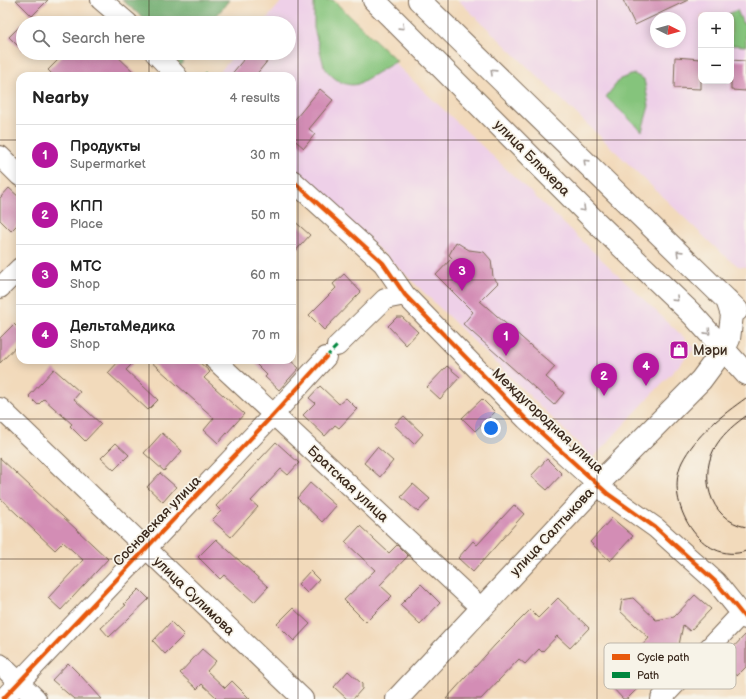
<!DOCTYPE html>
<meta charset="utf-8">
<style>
:root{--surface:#fff;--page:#f6f6f6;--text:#222;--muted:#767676;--line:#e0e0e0;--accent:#b5179e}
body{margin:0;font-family:"Balsamiq Sans",sans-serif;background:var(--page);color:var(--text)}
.controls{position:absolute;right:12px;top:12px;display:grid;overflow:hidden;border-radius:8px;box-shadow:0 2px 10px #0003}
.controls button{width:36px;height:36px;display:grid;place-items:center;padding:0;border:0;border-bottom:1px solid var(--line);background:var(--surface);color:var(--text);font:20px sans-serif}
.compass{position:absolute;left:650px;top:12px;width:36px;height:36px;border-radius:50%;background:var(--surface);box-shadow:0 2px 10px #0003;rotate:96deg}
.you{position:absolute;left:491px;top:428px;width:14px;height:14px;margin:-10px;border:3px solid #fff;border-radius:50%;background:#1a73e8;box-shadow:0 0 0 6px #1a73e833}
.badge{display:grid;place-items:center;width:26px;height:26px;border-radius:50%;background:var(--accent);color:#fff;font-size:13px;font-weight:700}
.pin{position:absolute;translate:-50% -33px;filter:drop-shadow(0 1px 2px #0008)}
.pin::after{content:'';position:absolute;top:21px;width:14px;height:12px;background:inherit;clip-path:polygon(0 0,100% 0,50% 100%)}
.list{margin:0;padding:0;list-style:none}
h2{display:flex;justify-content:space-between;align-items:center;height:52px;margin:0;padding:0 16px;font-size:17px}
h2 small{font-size:13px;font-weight:400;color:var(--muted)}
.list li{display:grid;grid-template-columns:26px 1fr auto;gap:12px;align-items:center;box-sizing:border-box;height:60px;padding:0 16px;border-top:1px solid var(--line)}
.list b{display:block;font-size:15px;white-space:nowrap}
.list p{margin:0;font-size:13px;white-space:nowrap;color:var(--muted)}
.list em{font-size:13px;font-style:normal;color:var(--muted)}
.icon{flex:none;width:22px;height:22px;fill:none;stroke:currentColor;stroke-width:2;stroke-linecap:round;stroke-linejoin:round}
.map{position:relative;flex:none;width:746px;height:699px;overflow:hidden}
.search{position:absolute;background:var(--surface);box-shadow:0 2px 10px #0003;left:16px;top:16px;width:280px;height:44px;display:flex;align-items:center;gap:10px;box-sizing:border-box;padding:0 14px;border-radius:22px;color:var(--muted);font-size:15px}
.panel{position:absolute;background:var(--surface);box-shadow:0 2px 10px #0003;left:16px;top:72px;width:280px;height:292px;border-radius:12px}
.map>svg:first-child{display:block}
</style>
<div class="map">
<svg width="746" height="699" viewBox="0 0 746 699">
<rect width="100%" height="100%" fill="#f7f3e8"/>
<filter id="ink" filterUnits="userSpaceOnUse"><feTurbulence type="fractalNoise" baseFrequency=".025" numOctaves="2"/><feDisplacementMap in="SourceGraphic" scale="8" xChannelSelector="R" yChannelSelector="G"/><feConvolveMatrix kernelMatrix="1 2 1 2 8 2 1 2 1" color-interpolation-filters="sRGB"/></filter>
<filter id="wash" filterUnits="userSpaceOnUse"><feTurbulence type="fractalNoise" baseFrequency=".012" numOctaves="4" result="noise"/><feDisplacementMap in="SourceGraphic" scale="16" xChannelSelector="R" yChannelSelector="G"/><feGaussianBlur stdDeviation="0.9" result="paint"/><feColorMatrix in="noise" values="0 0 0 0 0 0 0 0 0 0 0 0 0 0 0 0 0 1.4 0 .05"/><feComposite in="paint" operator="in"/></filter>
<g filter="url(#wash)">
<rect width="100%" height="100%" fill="#f2dabb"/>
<path fill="#eed0e8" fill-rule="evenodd" d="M283 0H328L695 348 593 458 400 269 292 168V76H216L236 53H289V23H263Z
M458 0H746V267L738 266 719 251ZM701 15H731V81H701ZM656 18H680V42H656Z"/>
<path fill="#85c47c" stroke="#60774d" d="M314 0H333L397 61 358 84C345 88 330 77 324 66L314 28Z
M737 10 743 24 746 22V46L731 45V15H726Z
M634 74 644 79 649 106 642 131 606 97 620 79Z"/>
<path fill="#6caa6c" stroke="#546a45" d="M122 0H229L211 23H149Z
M173 53H189L180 66Z"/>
<g id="blocks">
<path fill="#d38db5" d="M16 0H48L32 16Z
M623 0H688L635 25Z
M23 23V51L9 37Z
M65 53H114L138 76H54L48 70Z
M249 53H274L255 76H230Z
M675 57 701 59V89L674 88Z
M731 60 746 61V91L731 90Z
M320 89 333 100 309 129 315 134 304 148 292 138V123Z
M9 188 20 198V222L11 231 0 220V198Z
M292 219 310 235 292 255Z
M456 242 469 250 484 252 491 260 493 277 498 283 480 301 555 367 546 377 564 393 554 405 463 324 473 312 436 275 452 258 449 255Z
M344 274 361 292 324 330 309 315 336 288 333 284Z
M397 317H402L418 332 406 345 388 326Z
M14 324 20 330V342L0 363V338Z
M120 360H136L126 370 158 400 148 410 108 373Z
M149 360H197L210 372 204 378 244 414 218 443 204 430 214 418Z
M252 360H290L299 368 279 390 265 377 267 375Z
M447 366 460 377 440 399 427 387Z
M54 369 80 392 74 399 101 424 85 441 70 426 72 424 44 399 38 405 29 396Z
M320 386 339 404 346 398 357 409 339 428 335 425 325 436 303 415 315 403 309 398Z
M482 399 495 412 475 431 462 418Z
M404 416 423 434 414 444 394 425Z
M162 433 182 451 164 471 144 453Z
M276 442 299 463 288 475 281 469 251 501 258 507 231 537 212 520 221 511 216 506Z
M116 443 129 455 114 470 101 458Z
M377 447 393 461 380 477 364 463Z
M0 458 108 559 61 610 48 598 83 560 63 542 55 550 0 498Z
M547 459 562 474 547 490 531 476Z
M160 473 176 487 163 502 147 487Z
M310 483 336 506 322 522 297 498Z
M413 484 430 499 418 512 401 497Z
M514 505 524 514 473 572 458 558 473 541 477 545Z
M612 518 633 536 610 561 590 542Z
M360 526 389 553 397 545 408 556 380 585 392 596 366 622 344 600 375 570 345 542Z
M216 539 268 587 254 602 224 575 220 579 198 557Z
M310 571 319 580 307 593 298 584Z
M421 584 440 603 420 624 400 605Z
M139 589 149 599 109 637 101 628 126 605 124 604Z
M695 595 711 609 690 631 683 625 678 650 670 652 661 662 659 672 651 675 627 699H623L612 687 635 664 630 659 649 638 620 611 622 600 633 598 656 620 674 617Z
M558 598 589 628 570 648 557 636 542 652 539 649 525 664 519 659 481 699H446L495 645 530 610 538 618Z
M293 608 310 624 294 641 277 624Z
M171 622 184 635 165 654 153 641Z
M746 634V667L737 676 720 661Z
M202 649 216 661 207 671 225 688 232 681 250 699H215L216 697 202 684 197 689 180 673Z
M68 663 81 676 102 699H74L52 680Z
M348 671 362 684V689L353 699H347L334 687Z"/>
</g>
</g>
<g filter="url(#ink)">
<use href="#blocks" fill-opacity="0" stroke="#7b6855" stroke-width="1"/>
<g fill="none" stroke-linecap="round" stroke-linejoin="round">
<g stroke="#7b6855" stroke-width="22">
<path id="minor" d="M101 0 128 23
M155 53 177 76
M0 156 20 176
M292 180 383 263 405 295 526 419 608 494 656 528 716 582 746 619
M0 288 20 268
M337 346 385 299 405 295
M215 360 481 608
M0 408 303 699
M0 664 36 699
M3 699 273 415 326 357
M661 699 741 614"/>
</g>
<g stroke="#7b6855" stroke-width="24">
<path id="major" d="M374 0 597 223 692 314 746 374
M419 0 737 310
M397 699 598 484 701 380 724 349 729 339 732 315 727 300"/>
</g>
<use href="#minor" stroke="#fff" stroke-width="20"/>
<use href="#major" stroke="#fff" stroke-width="22"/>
<path stroke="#3b2a1e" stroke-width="1" d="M746 398C722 415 695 436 682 462 663 502 702 567 746 551
M746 416C735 424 725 432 717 444 698 473 708 520 746 527"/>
<path stroke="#00873e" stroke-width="3" stroke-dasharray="6 3" stroke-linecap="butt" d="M203 76 207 73
M326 357 337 346"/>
<g stroke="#f7f3e8" stroke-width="6">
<path id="cycleway" d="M292 180 383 263 405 295 526 419 608 494 656 528 716 582 746 619
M3 699 273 415 326 357"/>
</g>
<use href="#cycleway" stroke="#e8590c" stroke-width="4"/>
</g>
<defs><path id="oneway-chevron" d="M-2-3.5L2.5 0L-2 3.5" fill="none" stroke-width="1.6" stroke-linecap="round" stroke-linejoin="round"/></defs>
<g stroke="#a79f9a">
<use href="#oneway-chevron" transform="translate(402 27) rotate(44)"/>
<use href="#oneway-chevron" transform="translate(493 72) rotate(-136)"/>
<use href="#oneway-chevron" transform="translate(586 162) rotate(-136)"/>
<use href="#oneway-chevron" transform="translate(583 209) rotate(45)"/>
<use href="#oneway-chevron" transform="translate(679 253) rotate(-136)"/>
<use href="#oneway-chevron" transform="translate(676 299) rotate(44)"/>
<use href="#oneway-chevron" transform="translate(708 332) rotate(48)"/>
</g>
</g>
<path fill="none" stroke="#3b2a1e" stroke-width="1" stroke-opacity="0.55" d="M149 0V23M298 0V699M448 0V699M597 0V699M149 53V76M0 140H20M292 140H746M0 280H20M292 280H746M149 360V699M0 419H746M0 559H746"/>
<defs>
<g id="shop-square" transform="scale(1)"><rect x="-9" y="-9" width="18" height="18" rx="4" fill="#b5179e" stroke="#f7f3e8"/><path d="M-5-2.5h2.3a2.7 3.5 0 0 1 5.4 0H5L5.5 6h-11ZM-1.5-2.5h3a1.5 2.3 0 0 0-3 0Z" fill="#fff"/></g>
</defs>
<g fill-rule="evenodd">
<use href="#shop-square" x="679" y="350"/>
</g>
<g text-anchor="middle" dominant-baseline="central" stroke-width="3.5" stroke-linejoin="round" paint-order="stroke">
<g font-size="14" fill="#3b2a1e" stroke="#f7f3e8">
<text transform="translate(532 158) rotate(45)">улица Блюхера</text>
<text transform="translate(548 421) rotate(43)">Междугородная улица</text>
<text transform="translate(348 484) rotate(43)">Братская улица</text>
<text transform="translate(157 521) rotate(-46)">Сосновская улица</text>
<text transform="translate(552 532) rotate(-47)">улица Салтыкова</text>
<text transform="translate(194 596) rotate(44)">улица Сулимова</text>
</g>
<g font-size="14" fill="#3b2a1e" stroke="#f7f3e8" text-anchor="start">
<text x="693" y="350">Мэри</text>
</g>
</g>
<rect x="604" y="643" width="132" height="46" rx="6" fill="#f7f3e8" stroke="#bfb7ab" stroke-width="1"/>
<rect x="612" y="654" width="18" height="6" fill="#e8590c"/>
<rect x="612" y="672" width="18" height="6" fill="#00873e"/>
<g font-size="11" fill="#3b2a1e">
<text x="637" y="661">Cycle path</text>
<text x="637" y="679">Path</text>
</g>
</svg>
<div class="controls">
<button>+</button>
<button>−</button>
</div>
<svg class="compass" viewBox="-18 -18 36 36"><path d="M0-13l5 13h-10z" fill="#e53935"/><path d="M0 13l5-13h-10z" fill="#767676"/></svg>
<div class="you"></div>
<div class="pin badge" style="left:506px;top:356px">1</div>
<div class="pin badge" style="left:604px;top:396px">2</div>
<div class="pin badge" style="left:462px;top:291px">3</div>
<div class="pin badge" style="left:646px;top:386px">4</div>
<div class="search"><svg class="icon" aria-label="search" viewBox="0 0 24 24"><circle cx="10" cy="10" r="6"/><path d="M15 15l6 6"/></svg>Search here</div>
<section class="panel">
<h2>Nearby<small>4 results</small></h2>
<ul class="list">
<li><span class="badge">1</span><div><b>Продукты</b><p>Supermarket</p></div><em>30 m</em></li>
<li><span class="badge">2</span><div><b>КПП</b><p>Place</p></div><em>50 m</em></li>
<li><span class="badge">3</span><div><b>МТС</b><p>Shop</p></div><em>60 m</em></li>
<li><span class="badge">4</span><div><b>ДельтаМедика</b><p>Shop</p></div><em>70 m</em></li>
</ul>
</section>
</div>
